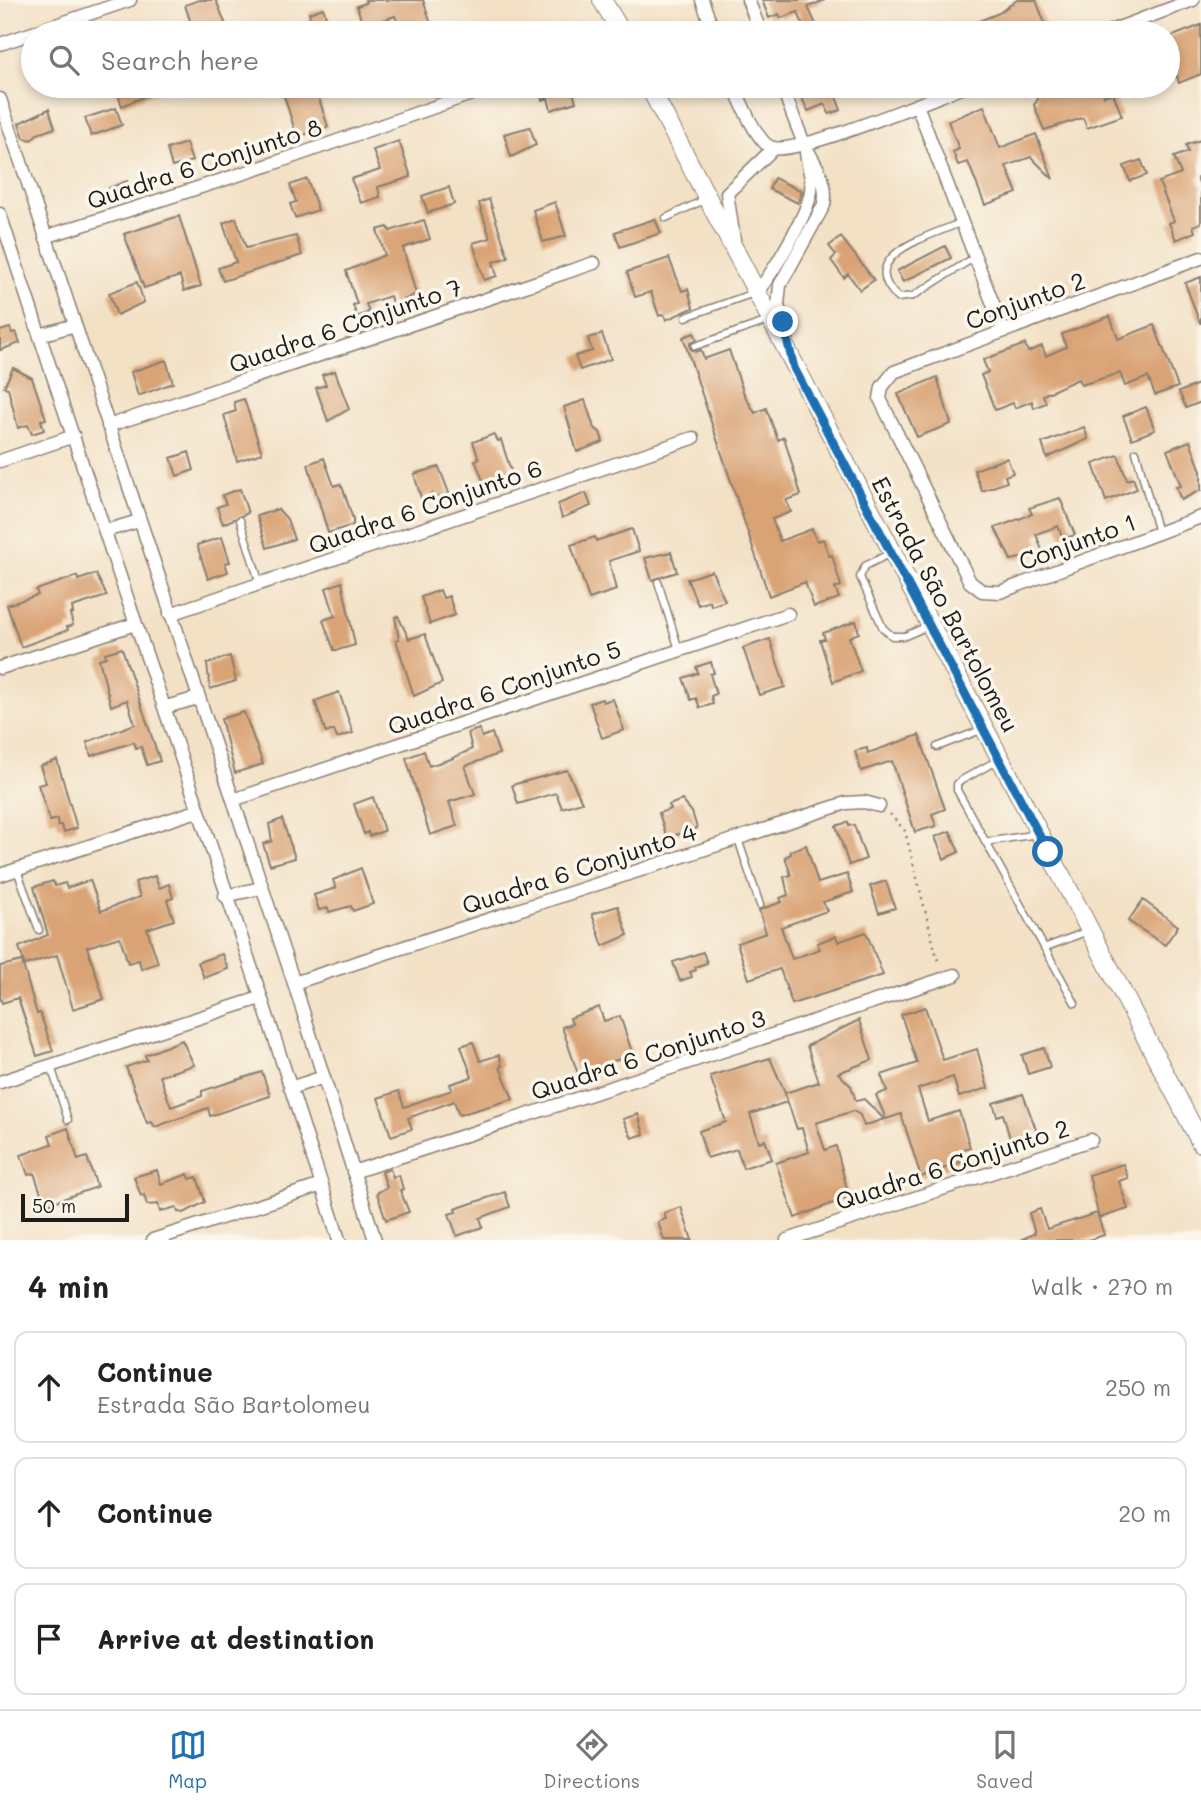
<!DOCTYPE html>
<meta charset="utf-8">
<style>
:root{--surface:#fff;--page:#f6f6f6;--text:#222;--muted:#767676;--line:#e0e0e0;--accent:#1f6fb2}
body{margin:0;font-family:Mali,sans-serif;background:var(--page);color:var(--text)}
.scale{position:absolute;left:21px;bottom:18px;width:108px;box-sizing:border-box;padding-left:7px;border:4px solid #1c1c1c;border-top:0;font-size:19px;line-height:24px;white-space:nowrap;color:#1c1c1c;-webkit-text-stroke:5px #fbf7ec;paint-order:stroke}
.stop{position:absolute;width:21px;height:21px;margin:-16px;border:5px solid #1f6fb2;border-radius:50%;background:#fff}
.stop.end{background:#1f6fb2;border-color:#fff;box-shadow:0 2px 7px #0008}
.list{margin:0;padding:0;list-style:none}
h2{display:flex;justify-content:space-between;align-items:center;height:91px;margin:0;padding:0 28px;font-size:30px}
h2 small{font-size:23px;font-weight:400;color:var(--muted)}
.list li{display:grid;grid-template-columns:46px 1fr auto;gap:21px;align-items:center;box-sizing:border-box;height:112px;margin:0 14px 14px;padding:0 14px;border:2px solid var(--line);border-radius:14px}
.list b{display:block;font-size:26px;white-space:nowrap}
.list p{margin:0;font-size:23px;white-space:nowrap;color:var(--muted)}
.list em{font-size:23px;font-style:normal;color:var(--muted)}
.icon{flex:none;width:38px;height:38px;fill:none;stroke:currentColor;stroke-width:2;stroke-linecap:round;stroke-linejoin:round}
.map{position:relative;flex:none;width:1201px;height:1240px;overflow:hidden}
.search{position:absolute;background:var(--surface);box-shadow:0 4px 10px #0003;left:21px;right:21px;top:21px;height:77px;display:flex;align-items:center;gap:18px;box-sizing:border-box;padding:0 24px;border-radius:38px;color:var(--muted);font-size:26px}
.sheet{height:469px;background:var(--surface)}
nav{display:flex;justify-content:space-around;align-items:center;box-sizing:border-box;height:98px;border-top:2px solid var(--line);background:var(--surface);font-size:19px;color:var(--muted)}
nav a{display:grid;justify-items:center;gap:4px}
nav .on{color:var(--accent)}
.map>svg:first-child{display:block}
</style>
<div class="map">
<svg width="1201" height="1240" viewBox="0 0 1201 1240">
<rect width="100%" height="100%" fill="#fbf7ec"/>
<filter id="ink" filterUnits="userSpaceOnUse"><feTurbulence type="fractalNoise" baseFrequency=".0143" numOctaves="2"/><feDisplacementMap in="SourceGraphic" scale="14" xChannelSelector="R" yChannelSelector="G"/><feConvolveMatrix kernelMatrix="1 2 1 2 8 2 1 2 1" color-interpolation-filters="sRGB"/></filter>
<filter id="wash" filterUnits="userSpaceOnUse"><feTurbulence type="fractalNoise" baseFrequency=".00686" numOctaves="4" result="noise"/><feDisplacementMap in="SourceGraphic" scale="28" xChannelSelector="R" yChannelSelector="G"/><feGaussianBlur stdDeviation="1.57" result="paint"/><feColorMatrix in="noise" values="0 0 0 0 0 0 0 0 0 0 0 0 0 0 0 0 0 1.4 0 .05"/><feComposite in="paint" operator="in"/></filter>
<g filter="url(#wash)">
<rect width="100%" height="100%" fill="#f3e1c6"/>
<g id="blocks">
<path fill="#d9a374" d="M199 0H216L229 33H194L185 5Z
M365 0H423L434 33H402L395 16 363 27 357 6 366 3Z
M762 0H825L808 7 820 33H806L798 12 781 18 779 14 769 18Z
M1017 0H1036L1047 29 1035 33H949L999 13Z
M323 8 332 33H284L283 31 311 22 309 13Z
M1201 25V74L1179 83 1177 76 1168 80V38Z
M115 86H165V88L122 106Z
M281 86H315L328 127 297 137Z
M538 86H571L576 102 551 110 548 98 542 100Z
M796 86H832L841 110 829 114 825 104 808 111Z
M1051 86H1101L1104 96 1113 93 1122 116 1087 128 1083 118 1044 130 1034 105 1038 99 1035 92Z
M984 106 1000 148 1036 134 1053 179 1031 157 1006 166 1017 193 985 205 968 162 958 165 953 152 959 149 948 121Z
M116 108 122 125 91 136 85 118Z
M49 109 55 128 37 134 31 140 24 138 19 123Z
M530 127 536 145 511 157 504 134Z
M1201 140V176L1197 178 1201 187V223L1193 226 1195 232 1176 240 1169 223 1174 221 1159 182 1181 174 1174 157 1188 152 1186 145Z
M399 141 411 177 378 187 380 197 361 203 351 179 380 170 373 150Z
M186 143 192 161 172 167 167 149Z
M1141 160 1147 175 1130 181 1124 166Z
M774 178 802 191 798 203 769 189Z
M307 179 318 210 295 218 290 204 296 202 290 185Z
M127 181 131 195 113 201 109 188Z
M449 187 454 204 428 213 422 196Z
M489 199 508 257 493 262 497 276 484 280 473 243 490 238 479 203Z
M555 202 566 236 543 242 533 210Z
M179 216 201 286 184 291 180 276 144 288 124 234Z
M236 218 246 248 296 236 302 255 223 281 218 268 236 262 223 223Z
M655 219 661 233 620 247 615 232Z
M424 220 430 239 403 248 416 294 393 306 390 296 366 304 369 312 357 317 353 305 357 304 346 271 385 255 377 230 388 227 390 231Z
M841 237 874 280 860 290 848 274 844 278 831 260 836 255 829 246Z
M945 246 951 258 903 282 897 271Z
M669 258 682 291 688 289 693 308 666 320 664 314 659 316 651 292 635 297 627 272Z
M1201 277V323H1200L1185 283Z
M137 282 144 302 117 315 109 293Z
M1110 316 1118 339 1154 325 1178 387 1155 395 1148 377 1125 386 1120 373 1081 385 1078 379 1043 395 1046 403 1034 408 1032 401 1015 408 1013 403 995 410 981 375 988 372 983 360 1025 344 1028 352 1042 346 1046 356 1066 347 1062 334Z
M10 328 12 333 16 332 20 343 0 350V331Z
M694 333 697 339 690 343V348L695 352 701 350 704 359 729 350 744 394 755 413 766 408 778 440 784 437 801 495 786 500 791 512 772 519 780 541 812 529 817 541 823 539 829 556 832 555 841 586 835 588 839 598 814 607 805 582 769 596 683 337Z
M602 334 611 359 580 370 575 356 592 351 588 338Z
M166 360 173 383 138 396 131 372Z
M13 368 32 378 46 419 41 420 44 430 32 434 28 425 18 428 8 388 4 387Z
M335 371 349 409 328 421 316 388 326 385 322 375Z
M937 377 951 424 917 437 898 394Z
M1201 383V402L1186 408 1179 392Z
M244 399 262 453 237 461 224 415 236 411 234 402Z
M585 400 594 428 600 432 603 442 577 452 564 407Z
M1146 407 1155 430 1132 439 1123 416Z
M1084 427 1088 439 1047 458 1042 443Z
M494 434 498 441 501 440 512 474 484 483 475 460 479 459 473 442Z
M1190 441 1201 471V490L1181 500 1176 487 1181 486 1167 450Z
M189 452 194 470 177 476 171 458Z
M1118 455 1127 480 1133 478 1137 489 1106 501 1093 464Z
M324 458 334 486 340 484 343 489 353 519V525L328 533 308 464Z
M1007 458 1013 473 1005 476 1007 482 982 491 974 470Z
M439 467 449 493 433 499 432 494 421 498 414 474Z
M240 489 248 513 223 524 217 507 226 504 222 495Z
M586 493 591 506 562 518 558 504Z
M1060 498 1075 535 1063 539 1058 526 1036 534 1043 553 1011 560 995 528 1032 514 1029 508Z
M278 509 287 519 294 539 267 548 257 516Z
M632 529 639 551 609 561 616 590 589 599 571 545 595 537 596 541Z
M222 537 230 562 225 563 228 572 208 579 197 545Z
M671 552 677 572 652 580 645 558Z
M712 571 725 601 711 606 710 601 698 605 687 579Z
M96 574 107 596 72 607 73 613 70 614 73 625 67 627 68 630 21 647 7 605 38 595 36 590 77 576 78 580Z
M342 582 355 645 338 650H334L323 620 335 616 326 588Z
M440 590 443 598 449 596 455 615 430 624 421 597Z
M398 616 409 639 425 634 442 683 414 696 396 640 399 639 395 617Z
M856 621 859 633 849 637 861 671 833 682 820 640 825 639 823 633Z
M770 639 785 687 759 695 743 648Z
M122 648 160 761 147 765 141 747 136 748 134 742 91 756 87 742 135 724 127 700 111 706 99 659 106 657 105 653Z
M230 656 236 681 210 689 207 664Z
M711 662 714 673 710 674 716 694 711 696 713 704 700 708 696 698 691 700 683 678 698 673 696 667Z
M339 692 353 733 337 738 334 730 326 733 315 701Z
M602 699 603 702 613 699 624 730 602 738 590 703Z
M244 712 263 764 235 773 221 719Z
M479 729 482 737 492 733 499 754 465 766 475 794 449 802 457 826 430 835 406 758 424 751 429 766 451 759 472 749 468 733Z
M919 735 945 809 932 814 936 826 915 832 892 761 861 771 855 751 867 748 868 753Z
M57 760 77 828 64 832 61 825 58 826 57 819 50 821 38 785 46 783 40 766Z
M567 770 582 802 562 808 556 793 518 804 512 785Z
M373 797 384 831 369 836 368 832 364 834 354 804Z
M682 800 692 812 697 828 667 838 659 813 671 809 669 805Z
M282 819 295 858 270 865 263 844 272 841 269 824Z
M848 822 849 826 854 825 866 859 849 865 836 826Z
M950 831 959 852 944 859 935 837Z
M806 845 818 883 847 874 853 892 823 902 827 911 781 927 792 959 820 949 817 943 836 936 838 942 866 932 883 975 792 1004 780 969 749 979 737 943 766 933 759 910 782 902 780 898 788 895 784 877 791 875 785 857 791 854 790 851Z
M361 868 373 904 353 911 351 906 329 912 328 908 319 910 314 895 336 888 333 880Z
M155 876 159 888 169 884 173 898 167 900 174 920 147 929 158 963 141 969 139 960 128 963 120 937 87 947 104 999 73 1009 57 955 25 965 19 947 48 935 34 887 53 881 55 886 65 883 67 888 90 880 101 911 140 897 135 882Z
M886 881 895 908 879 913 870 886Z
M1143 900 1178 926 1165 945 1128 921Z
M618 906 628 935 603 946 592 914Z
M703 952 707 963 695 967 696 970 690 972 692 977 680 981 673 962Z
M222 954 228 969 204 978 198 962Z
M22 961 37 1014 40 1013 53 1051 37 1056 18 998 2 1003 0 997V966Z
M599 1007 604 1021 620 1016 633 1055 601 1065 603 1071 589 1076 588 1072 578 1074 562 1027 572 1024 570 1018Z
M925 1007 943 1060 977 1049 988 1088 959 1097 953 1077 918 1089 928 1121 959 1111 970 1147 961 1150 964 1161 921 1177 901 1114 886 1119 876 1095 887 1091 881 1075 917 1063 901 1015Z
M859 1020 872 1060 838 1073 851 1086 856 1101 864 1099 884 1119 864 1126 860 1115 853 1111 816 1123 825 1150 836 1146 849 1197 795 1218 776 1163 809 1152 802 1128 797 1129 785 1094 787 1102 750 1114 759 1142 765 1140 772 1159 743 1168 737 1149 707 1158 699 1131 726 1122 710 1076 770 1058 785 1093 819 1082 807 1046Z
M182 1040 194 1065 160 1076 171 1107 202 1096V1091L262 1072 270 1096 210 1116 208 1108 155 1127 152 1122 147 1123 126 1067 147 1060 145 1055Z
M473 1042 480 1061 499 1055 502 1066 500 1067 513 1099 459 1115 454 1101 408 1118 412 1129 391 1136 378 1098 399 1091 404 1107 452 1090 450 1084 472 1077 461 1046Z
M1044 1048 1050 1067 1028 1074 1022 1055Z
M1023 1094 1038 1135 1011 1142 1003 1114 997 1116 993 1103Z
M638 1114 644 1134 632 1138 623 1119Z
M68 1128 78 1160 87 1157 97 1187 45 1205 34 1173 28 1175 21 1155 52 1144 49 1135Z
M1123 1164 1128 1178 1119 1181 1128 1209 1099 1218 1089 1175Z
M390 1169 393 1177 399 1175 403 1189 400 1190 409 1212 386 1220 377 1193 387 1187 382 1172Z
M157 1170 161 1184 188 1174 190 1179 197 1177 205 1202 184 1213 178 1212 176 1207 160 1212 158 1204 147 1205 144 1195 141 1196 134 1177Z
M505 1192 510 1207 480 1218 483 1227 457 1236 449 1214 456 1212 455 1209Z
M681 1207 692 1240H664L658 1222 666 1219 664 1213Z
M1040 1209 1047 1229 1097 1213 1104 1235 1088 1240H1021L1035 1233 1029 1213Z"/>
</g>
</g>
<g filter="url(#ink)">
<use href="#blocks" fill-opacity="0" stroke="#887e71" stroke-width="2"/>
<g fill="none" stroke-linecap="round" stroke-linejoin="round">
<g stroke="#887e71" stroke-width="9">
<path id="lane" d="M666 218 706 199
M962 222C929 237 854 255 898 298L913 296 975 257
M686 317 754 293
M695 346 768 321
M1136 452 1158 533
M240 520 260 584
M891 553 865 566 860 577 883 628 892 636H905L928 626
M658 582 679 650
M937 747 981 730
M1000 759 962 780 957 784V790L1075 1003
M738 839 760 905
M985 842 1038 834
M17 870 39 930
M1044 948 1088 931
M51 1066 68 1120"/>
</g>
<g stroke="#887e71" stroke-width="15">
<path id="street" d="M702 0 714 33
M748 0 761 33
M1105 33 1193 0
M0 44 130 0
M734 86C740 100 758 145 773 148 800 154 933 98 966 86
M782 86C789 105 796 125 804 143 814 165 829 179 824 205L780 285 778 305 787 340
M0 99 294 983 375 1240
M917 105 1003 330
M0 214C110 557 232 896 339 1240
M45 237 269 165 494 86
M734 240 727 193 774 148
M1201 258 894 372 882 387 880 399 970 582 982 591 1000 592 1201 517
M756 293C772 275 808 214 811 191 813 177 807 165 806 152
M40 335 75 325
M108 426 594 263
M0 461 74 436
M105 531 139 521
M170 614 693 438
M0 668 135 624
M166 707 198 698
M233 800 788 614
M0 875 197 811
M225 896 261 888
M294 983 846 803 864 802 879 806
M0 1082 260 998
M290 1088 324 1077
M353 1172 955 975
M153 1240 322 1185
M787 1240 1091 1140"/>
</g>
<g stroke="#887e71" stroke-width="20">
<path id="secondary" d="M602 0 622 33
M649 86 1201 1143"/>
</g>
<path stroke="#887e71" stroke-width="2.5" stroke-dasharray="2 5" stroke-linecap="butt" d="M890 814 905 831 939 965"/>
<use href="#lane" stroke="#fff" stroke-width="6"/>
<use href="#street" stroke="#fff" stroke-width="12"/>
<use href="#secondary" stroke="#fff" stroke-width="18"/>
</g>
</g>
<g fill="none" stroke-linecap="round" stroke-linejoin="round" filter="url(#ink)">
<path stroke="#1f6fb2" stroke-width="9" d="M783 322 794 368 1048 852"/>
</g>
<g text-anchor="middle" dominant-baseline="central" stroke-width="7" stroke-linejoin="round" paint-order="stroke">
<g font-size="24" fill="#1c1c1c" stroke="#fbf7ec">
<text transform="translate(204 163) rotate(-18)">Quadra 6 Conjunto 8</text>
<text transform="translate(1025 300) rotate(-20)">Conjunto 2</text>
<text transform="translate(345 325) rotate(-19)">Quadra 6 Conjunto 7</text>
<text transform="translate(425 506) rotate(-19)">Quadra 6 Conjunto 6</text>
<text transform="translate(1077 541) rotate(-20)">Conjunto 1</text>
<text transform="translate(946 604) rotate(62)">Estrada São Bartolomeu</text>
<text transform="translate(504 687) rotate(-19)">Quadra 6 Conjunto 5</text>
<text transform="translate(579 868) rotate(-18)">Quadra 6 Conjunto 4</text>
<text transform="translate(648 1054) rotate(-18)">Quadra 6 Conjunto 3</text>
<text transform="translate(952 1164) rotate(-18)">Quadra 6 Conjunto 2</text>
</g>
</g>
</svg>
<div class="scale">50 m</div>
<div class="stop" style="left:1048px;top:852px"></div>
<div class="stop end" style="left:783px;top:322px"></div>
<div class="search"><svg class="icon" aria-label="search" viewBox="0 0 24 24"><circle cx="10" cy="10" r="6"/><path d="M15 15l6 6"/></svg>Search here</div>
</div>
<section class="sheet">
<h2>4 min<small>Walk · 270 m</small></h2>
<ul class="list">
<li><svg class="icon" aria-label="ahead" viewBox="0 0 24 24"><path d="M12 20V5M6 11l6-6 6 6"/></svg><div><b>Continue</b><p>Estrada São Bartolomeu</p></div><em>250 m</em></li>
<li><svg class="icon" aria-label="ahead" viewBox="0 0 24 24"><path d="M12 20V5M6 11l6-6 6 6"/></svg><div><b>Continue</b></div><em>20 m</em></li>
<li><svg class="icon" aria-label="arrive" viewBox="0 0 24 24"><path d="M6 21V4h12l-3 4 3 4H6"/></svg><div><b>Arrive at destination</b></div></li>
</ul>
</section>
<nav>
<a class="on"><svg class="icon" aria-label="map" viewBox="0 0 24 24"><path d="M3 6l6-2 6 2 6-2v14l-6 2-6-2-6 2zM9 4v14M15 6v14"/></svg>Map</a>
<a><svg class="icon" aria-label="directions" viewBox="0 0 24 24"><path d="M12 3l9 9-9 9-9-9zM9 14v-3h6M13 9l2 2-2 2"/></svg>Directions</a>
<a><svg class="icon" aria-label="saved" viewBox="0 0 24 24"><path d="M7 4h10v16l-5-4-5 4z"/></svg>Saved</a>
</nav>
